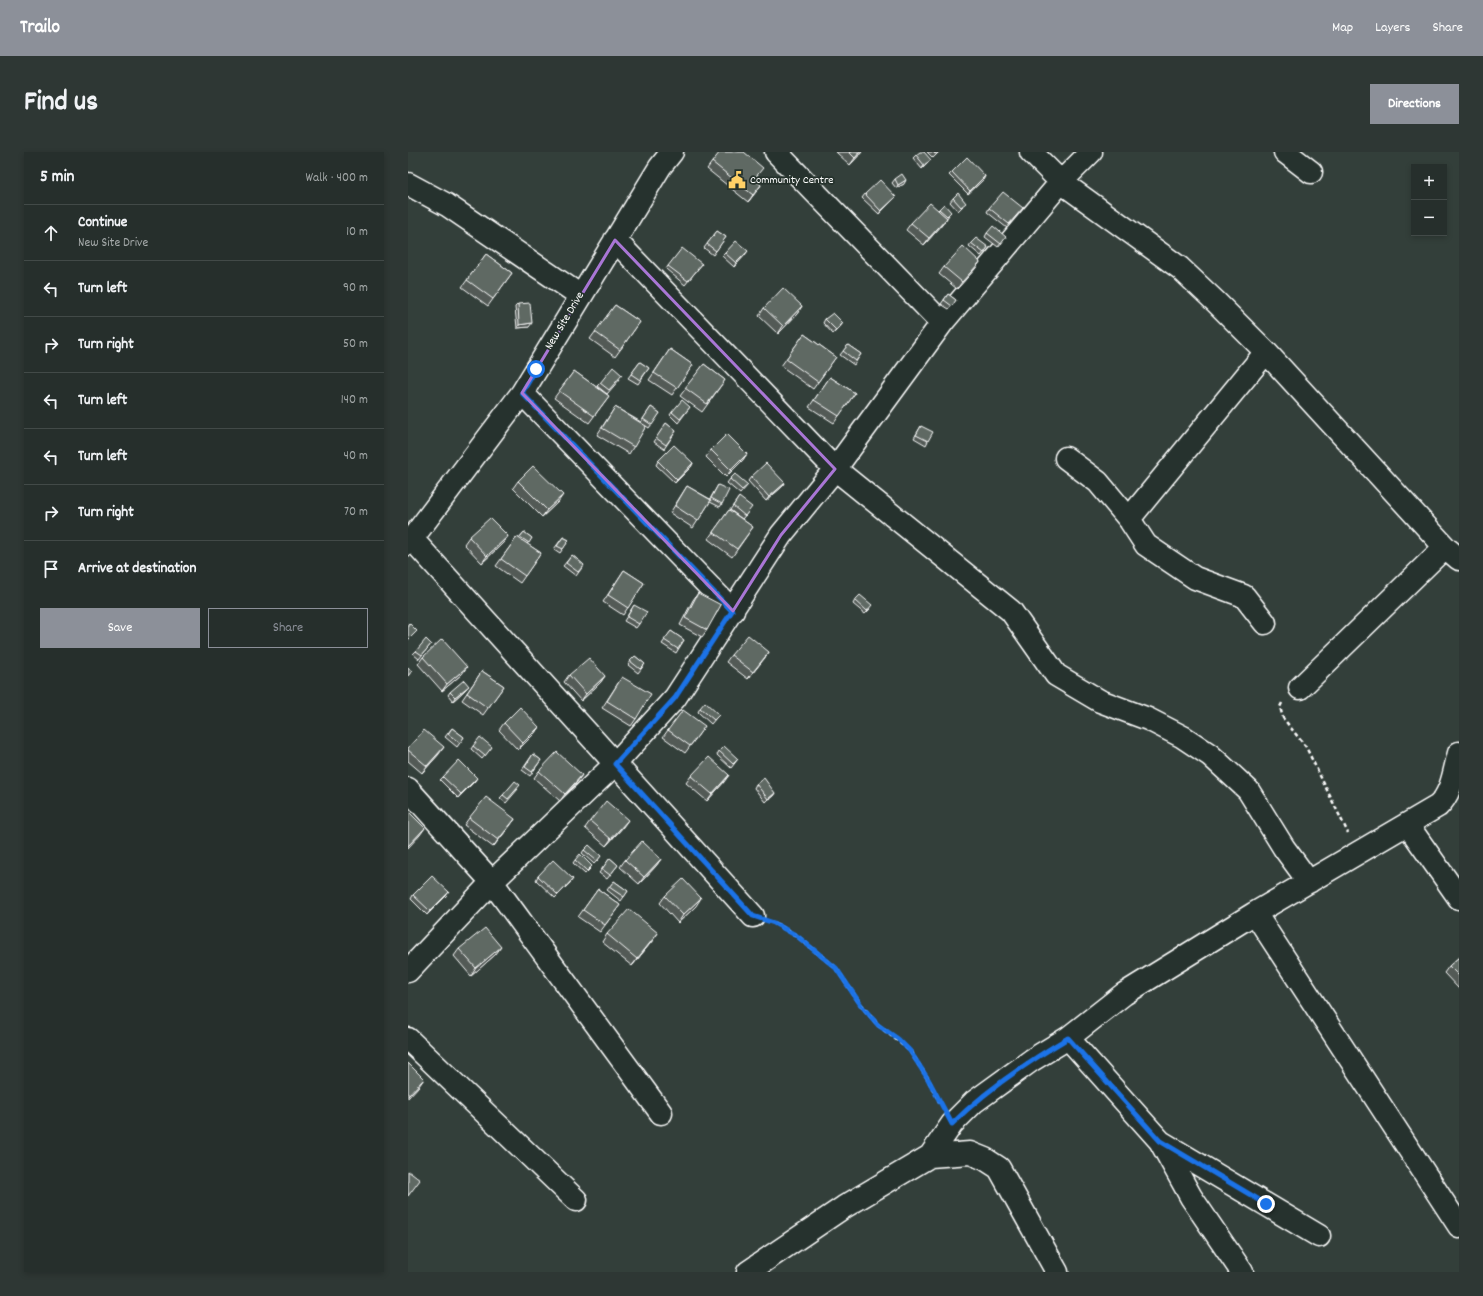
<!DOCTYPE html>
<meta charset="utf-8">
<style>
:root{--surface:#262f2c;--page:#2e3734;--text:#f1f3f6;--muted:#a4a9a9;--line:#424a48;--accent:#8c9099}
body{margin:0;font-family:Dekko,sans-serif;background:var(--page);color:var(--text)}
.controls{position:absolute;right:12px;top:12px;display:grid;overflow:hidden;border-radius:0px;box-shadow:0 2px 6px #0003}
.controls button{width:36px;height:36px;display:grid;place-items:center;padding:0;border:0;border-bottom:1px solid var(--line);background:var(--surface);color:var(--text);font:20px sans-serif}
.stop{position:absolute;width:12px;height:12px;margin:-9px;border:3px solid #1a73e8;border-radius:50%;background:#fff}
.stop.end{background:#1a73e8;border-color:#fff;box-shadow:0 1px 4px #0008}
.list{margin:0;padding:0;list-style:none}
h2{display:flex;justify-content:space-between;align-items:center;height:52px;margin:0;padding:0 16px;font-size:17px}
h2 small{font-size:13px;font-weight:400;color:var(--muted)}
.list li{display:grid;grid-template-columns:26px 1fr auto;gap:12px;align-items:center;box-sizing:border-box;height:56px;padding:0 16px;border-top:1px solid var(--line)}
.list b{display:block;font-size:15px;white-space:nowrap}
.list p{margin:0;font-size:13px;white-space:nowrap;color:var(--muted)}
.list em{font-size:13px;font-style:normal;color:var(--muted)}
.actions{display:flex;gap:8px;padding:12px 16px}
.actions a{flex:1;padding:9px 0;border:1px solid var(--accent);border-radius:0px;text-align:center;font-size:14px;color:var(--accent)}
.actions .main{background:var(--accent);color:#fff}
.icon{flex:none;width:22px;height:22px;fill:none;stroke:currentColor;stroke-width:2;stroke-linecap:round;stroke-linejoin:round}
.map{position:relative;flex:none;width:1051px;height:1120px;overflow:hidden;border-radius:0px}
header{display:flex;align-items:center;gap:24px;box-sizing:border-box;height:56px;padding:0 20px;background:var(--accent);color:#fff}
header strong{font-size:19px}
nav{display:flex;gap:22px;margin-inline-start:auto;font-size:14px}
.intro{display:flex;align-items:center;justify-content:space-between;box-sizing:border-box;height:96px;padding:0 24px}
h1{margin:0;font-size:28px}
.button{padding:10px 18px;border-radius:0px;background:var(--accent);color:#fff;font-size:14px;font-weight:700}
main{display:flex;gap:24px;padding:0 24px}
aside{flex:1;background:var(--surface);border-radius:0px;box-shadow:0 2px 6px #0003}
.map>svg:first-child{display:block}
</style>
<header>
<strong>Trailo</strong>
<nav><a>Map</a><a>Layers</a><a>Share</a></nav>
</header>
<div class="intro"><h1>Find us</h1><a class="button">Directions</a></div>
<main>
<aside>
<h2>5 min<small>Walk · 400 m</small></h2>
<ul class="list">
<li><svg class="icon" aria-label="ahead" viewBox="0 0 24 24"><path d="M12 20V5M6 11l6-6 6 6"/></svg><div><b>Continue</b><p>New Site Drive</p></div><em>10 m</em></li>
<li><svg class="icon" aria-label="left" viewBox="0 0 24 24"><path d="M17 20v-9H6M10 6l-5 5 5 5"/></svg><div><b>Turn left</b></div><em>90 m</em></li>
<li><svg class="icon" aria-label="right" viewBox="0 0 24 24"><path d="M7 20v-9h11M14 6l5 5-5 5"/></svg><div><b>Turn right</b></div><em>50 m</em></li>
<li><svg class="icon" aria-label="left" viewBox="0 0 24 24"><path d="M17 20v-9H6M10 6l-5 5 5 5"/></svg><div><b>Turn left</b></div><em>140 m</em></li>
<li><svg class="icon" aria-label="left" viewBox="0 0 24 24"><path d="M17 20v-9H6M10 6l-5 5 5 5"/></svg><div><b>Turn left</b></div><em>40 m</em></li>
<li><svg class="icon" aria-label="right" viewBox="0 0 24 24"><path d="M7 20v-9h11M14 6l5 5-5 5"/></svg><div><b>Turn right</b></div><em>70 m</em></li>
<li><svg class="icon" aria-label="arrive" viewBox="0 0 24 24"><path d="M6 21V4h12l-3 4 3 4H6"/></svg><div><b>Arrive at destination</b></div></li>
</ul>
<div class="actions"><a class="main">Save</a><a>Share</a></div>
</aside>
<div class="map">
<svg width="1051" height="1120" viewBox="0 0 1051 1120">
<rect width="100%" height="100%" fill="#333f3a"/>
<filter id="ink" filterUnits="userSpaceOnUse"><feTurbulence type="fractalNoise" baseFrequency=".025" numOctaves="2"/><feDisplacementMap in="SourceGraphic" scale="8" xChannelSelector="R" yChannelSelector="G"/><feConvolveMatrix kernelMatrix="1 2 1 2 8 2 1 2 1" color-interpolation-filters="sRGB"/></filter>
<g filter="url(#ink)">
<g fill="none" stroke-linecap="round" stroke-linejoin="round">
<g stroke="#fff" stroke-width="25">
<path id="minor" d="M368 0 534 171
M623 0 653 30 772 116 808 150 858 200 1037 395 1051 407
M877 0 903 20
M0 32 39 53 173 144
M207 88 427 317 603 459 648 523 692 549 740 567 775 585 802 603 840 638 876 696 901 730
M114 241 325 459
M658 306 690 330 721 367 738 393 787 426 836 444 857 471
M721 367 858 200
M4 387 345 764
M0 392 114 241 252 15 264 0
M892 536 1037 395
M0 637 84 730 253 961
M999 672 1051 746
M847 761 1051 1074
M0 819 84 730 207 612 267 546 373 383 427 317 534 171 653 30 683 0
M660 886 752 989 783 1045 834 1120
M0 887 168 1048
M753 990 911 1084
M522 1004 544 972 566 950 624 908 660 886 716 842 847 761 1030 654C1044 641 1046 619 1051 601
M340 1120 436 1055 522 1004 562 1001 577 1007 591 1016 649 1120"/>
</g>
<path stroke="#fff" stroke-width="2.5" stroke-dasharray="4 3" stroke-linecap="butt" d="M874 551 872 555 875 566 898 595 940 681
M367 771 389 784 428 816 453 853 470 873 502 899 520 927 532 951"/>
<use href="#minor" stroke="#26332d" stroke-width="22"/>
</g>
<path fill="#525a56" stroke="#fff" d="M428 0H454L442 13Z
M519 0H531L525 6Z
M508 3 520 11 514 17 505 6Z
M304 10 350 23 346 27 353 33 340 50 299 17Z
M544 20 577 24 575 28 560 42 541 23Z
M487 27 496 32 488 36 484 31Z
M457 42 488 45 471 62 454 46Z
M545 46 555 54 550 59 542 50Z
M581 56 612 59 599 76 579 60Z
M531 57 541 63 534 73 516 93 498 78 503 71 530 58Z
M309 79 318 85 305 103 296 96Z
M579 81 598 85 590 95 577 85Z
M563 91 580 95 573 104 561 94Z
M317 101 337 103 326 115 314 104Z
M78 102 104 121 80 154 54 135Z
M572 110 567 117 549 137 531 122 536 115Z
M294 112 277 133 258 117 260 114Z
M540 142 548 148 541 157 533 152Z
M110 152 121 175 109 176 107 155Z
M207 153 232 170 207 205 182 187Z
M394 154 389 162 370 182 351 164 356 156Z
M417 167 432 175 425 182 415 171Z
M396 182 428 205 405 237 373 214Z
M440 193 453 202 446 213 432 203Z
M262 197 285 213 264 243 241 228Z
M232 210 241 216 230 232 220 226Z
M296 212 317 228 294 260 272 244Z
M166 219 201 244 181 271 146 246Z
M422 225 447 241 426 271 401 255Z
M212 227 199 242 189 234 192 231Z
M207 255 233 270 243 255 252 261 241 276 238 274 221 302 189 283Z
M282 255 270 271 262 263 264 260Z
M258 271 268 279 256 297 246 290Z
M513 274 520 289 518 293 506 286Z
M303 298 339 302 334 309 318 325 298 305Z
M250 309 285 311 283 315 267 331 248 313Z
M343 325 377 331 375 334 358 349 340 329Z
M322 327 340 333 332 342 319 331Z
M110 329 150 350 134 365 105 336Z
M310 333 314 352 312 355 302 350 285 376 262 361 279 334 302 347Z
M331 345 341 359 334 367 322 358Z
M321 358 345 375 324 405 300 387Z
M116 380 124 386 119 392 133 401 112 431 88 414 109 385 111 386Z
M100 384 95 391 74 411 56 392 61 385Z
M155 385 161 388 152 401 146 397Z
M164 403 176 413 168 424 155 414Z
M216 418 236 431 215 463 195 450Z
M290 441 299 478 294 485 272 473 285 448Z
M447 448 462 457 457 462 445 452Z
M226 453 231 472 228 476 216 469Z
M263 479 276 488 268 501 254 492Z
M23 492 11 507 5 502 8 499Z
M361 500 340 527 318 510 323 503Z
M227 504 237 512 230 521 220 513Z
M15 505 54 522 34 539 10 512Z
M74 519 96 534 75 563 54 548Z
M161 523 197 524 192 531 173 549 156 530Z
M214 525 228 567 223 574 194 556Z
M58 537 45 549 40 543 42 540Z
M292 556 308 566 303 572 290 560Z
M96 571 131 575 126 582 110 598 91 578Z
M297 574 277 601 255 585 260 578Z
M44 576 56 585 49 595 37 585Z
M65 594 84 595 74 607 63 597Z
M0 596 31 602 14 621 0 609Z
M311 599 330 607 323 616 309 603Z
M125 602 133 608 122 624 114 618Z
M131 619 169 630 152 649 126 626Z
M283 624 316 630 299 649 278 631Z
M35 625 67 629 50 646 32 628Z
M348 632 367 641 365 644 357 650 346 636Z
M110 637 98 651 92 646 95 643Z
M61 666 107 667 85 695 56 673Z
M182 669 215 675 198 694 177 676Z
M176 698 193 704 186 712 174 701Z
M202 706 210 713 199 727 191 721Z
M253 707 248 714 231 732 212 715 217 708Z
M167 708 182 717 177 722 165 711Z
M130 724 165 727 162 731 147 746 128 728Z
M206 729 220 739 213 749 199 738Z
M190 737 212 753 192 780 170 765Z
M5 743 38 744 19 763 3 747Z
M257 744 288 754 270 771 252 751Z
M199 782 245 788 224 814 194 790Z
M51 797 88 802 63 824 46 804Z
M1051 805V837L1036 821 1041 814Z"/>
<path fill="#424a46" stroke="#fff" d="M452 0H454L442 13 447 6Z
M523 8 514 17 516 13Z
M577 24 575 28 560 42 562 39Z
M498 28 496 32 488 36 490 33Z
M353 33 348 40 340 50 345 43Z
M488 45 471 62 473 59Z
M539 66 534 73 516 93 521 86Z
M340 99 337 103 326 115 328 111Z
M572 110 567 117 549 137 554 130Z
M394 154 389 162 370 182 375 174Z
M124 171 121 175 109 176 111 173Z
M435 171 432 175 425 182 428 178Z
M339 302 334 309 318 325 323 318Z
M285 311 283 315 267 331 269 328Z
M377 331 375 334 358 349 361 345Z
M155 343 150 350 134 365 139 358Z
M100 384 95 391 74 411 79 404Z
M361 500 356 507 340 527 345 520Z
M59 515 54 522 34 539 39 532Z
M197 524 192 531 173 549 178 542Z
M61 534 58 537 45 549 47 545Z
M131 575 126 582 110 598 115 591Z
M36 595 31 602 14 621 19 614Z
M174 623 169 630 152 649 157 642Z
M321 623 316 630 299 649 304 642Z
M69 626 67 629 50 646 53 642Z
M367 641 365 644 357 650 360 647Z
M107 667 102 674 85 695 90 688Z
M220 668 215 675 198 694 203 687Z
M17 676 12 683 0 696V694Z
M253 707 248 714 231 732 236 725Z
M41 740 38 744 19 763 22 759Z
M293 746 288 754 270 771 275 763Z
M250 781 245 788 224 814 229 807Z
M93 795 88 802 63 824 68 816Z
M16 927 11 934 0 946V944Z"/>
<path fill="#5f6964" stroke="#fff" d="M312 0H336L355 16 346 27 353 33 345 43 304 10Z
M441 0H452L447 6Z
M512 0H516L523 8 516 13 508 3Z
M525 0H530L527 2Z
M559 5 577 24 562 39 544 20Z
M494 22 498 28 490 33 487 27Z
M472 28 488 45 473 59 457 42Z
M595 40 615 56 601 72 581 56Z
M550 41 558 51 553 55 545 46Z
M522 51 539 66 521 86 503 71Z
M536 52 543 60 539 64 531 57Z
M585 74 598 85 593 92 579 81Z
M309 79 318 85 308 99 299 92Z
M568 86 580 95 576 101 563 91Z
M328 89 340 99 328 111 317 101Z
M555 94 572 110 554 130 536 115Z
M274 96 294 112 280 129 260 114Z
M78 102 104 121 85 147 59 128Z
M375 136 394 154 375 174 356 156Z
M540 142 548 148 544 154 536 148Z
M122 151 124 171 111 173 110 152Z
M207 153 232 170 212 198 187 180Z
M425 161 435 171 428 178 417 167Z
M396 182 428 205 410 230 378 207Z
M440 193 453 202 448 209 435 199Z
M262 197 285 213 269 236 246 221Z
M232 210 241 216 232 228 223 222Z
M296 212 317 228 299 252 277 236Z
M205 215 214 223 201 238 192 231Z
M166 219 201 244 186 264 151 239Z
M422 225 447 241 431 264 406 248Z
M274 248 282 255 272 267 264 260Z
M207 255 238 274 226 295 194 276Z
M243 255 252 261 244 273 235 267Z
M258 271 268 279 258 293 248 286Z
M513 274 525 280 520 289 508 283Z
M319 282 339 302 323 318 303 298Z
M266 293 285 311 269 328 250 309Z
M358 311 377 331 361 345 343 325Z
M125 314 155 343 139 358 110 329Z
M327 322 340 333 334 338 322 327Z
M310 333 321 338 314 352 303 346Z
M279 334 303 348 290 369 267 354Z
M331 345 344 355 337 364 325 354Z
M321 358 345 375 329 397 305 380Z
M82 366 100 384 79 404 61 385Z
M116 380 124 386 121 391 112 385Z
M109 385 133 401 117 424 93 407Z
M155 385 161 388 155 397 149 394Z
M164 403 176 413 170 420 158 411Z
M216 418 236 431 220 456 200 443Z
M290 441 313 453 299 478 277 466Z
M452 443 464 453 459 459 447 448Z
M226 453 239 460 231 472 219 465Z
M1 471 9 479 0 488V472Z
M263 479 276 488 270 497 256 488Z
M340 483 361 500 345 520 323 503Z
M18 487 23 492 14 503 8 499Z
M34 487 59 515 39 532 15 505Z
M227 504 237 512 232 517 222 509Z
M181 506 197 524 178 542 161 523Z
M0 516 4 519 0 524Z
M74 519 96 534 80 556 59 541Z
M214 525 243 542 228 567 199 549Z
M56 528 61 534 47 545 42 540Z
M297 550 311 563 306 568 292 556Z
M112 555 131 575 115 591 96 571Z
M275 558 297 574 282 594 260 578Z
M44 576 56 585 52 591 40 582Z
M16 578 36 595 19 614 0 598V596Z
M72 585 84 595 77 604 65 594Z
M316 594 330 607 325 612 311 599Z
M149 600 174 623 157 642 131 619Z
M125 602 133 608 124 620 117 615Z
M301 605 321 623 304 642 283 624Z
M51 608 69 626 53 642 35 625Z
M356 626 367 641 360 647 348 632Z
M107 629 112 633 100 647 95 643Z
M78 645 107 667 90 688 61 666Z
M198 649 220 668 203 687 182 669Z
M0 659 17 676 0 694Z
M234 689 253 707 236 725 217 708Z
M181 693 193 704 189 709 176 698Z
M172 702 184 714 179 719 167 708Z
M202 706 210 713 202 723 194 717Z
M145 708 165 727 150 743 130 724Z
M24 724 41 740 22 759 5 743Z
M275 727 293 746 275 763 257 744Z
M206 729 220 739 216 745 201 735Z
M190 737 212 753 197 773 175 758Z
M221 757 250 781 229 807 199 782Z
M77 776 93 795 68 816 51 797Z
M1051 805V824L1041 814Z
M0 911 16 927 0 944Z
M0 1019 12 1028 0 1044Z"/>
</g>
<g fill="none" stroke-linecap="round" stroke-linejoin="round" filter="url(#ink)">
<path stroke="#1a73e8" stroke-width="5" d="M128 217 114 241 324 459 267 546 207 612 345 764 366 771 389 784 428 816 453 853 470 873 490 887 502 899 520 927 544 972C578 938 618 911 660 886L752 989 858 1052"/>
</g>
<path fill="none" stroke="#a976d5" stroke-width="3" stroke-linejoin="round" d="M207 88 427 317 373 383 325 459 114 241Z"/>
<defs>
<g id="civic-bare" transform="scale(1.38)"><path d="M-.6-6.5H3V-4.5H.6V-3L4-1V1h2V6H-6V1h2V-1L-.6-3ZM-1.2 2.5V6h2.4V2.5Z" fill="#ffd166" stroke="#26332d" stroke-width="2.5" paint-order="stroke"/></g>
</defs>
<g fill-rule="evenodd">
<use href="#civic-bare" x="329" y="28"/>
</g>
<g text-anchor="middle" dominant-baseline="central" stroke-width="3.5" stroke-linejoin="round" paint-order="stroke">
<g font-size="12" fill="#fff" stroke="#26332d" text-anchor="start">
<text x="342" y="28">Community Centre</text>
</g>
<g font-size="12" fill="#fff" stroke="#26332d">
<text transform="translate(157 169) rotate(-59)">New Site Drive</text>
</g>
</g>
</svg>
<div class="controls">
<button>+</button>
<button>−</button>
</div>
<div class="stop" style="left:128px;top:217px"></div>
<div class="stop end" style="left:858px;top:1052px"></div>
</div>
</main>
